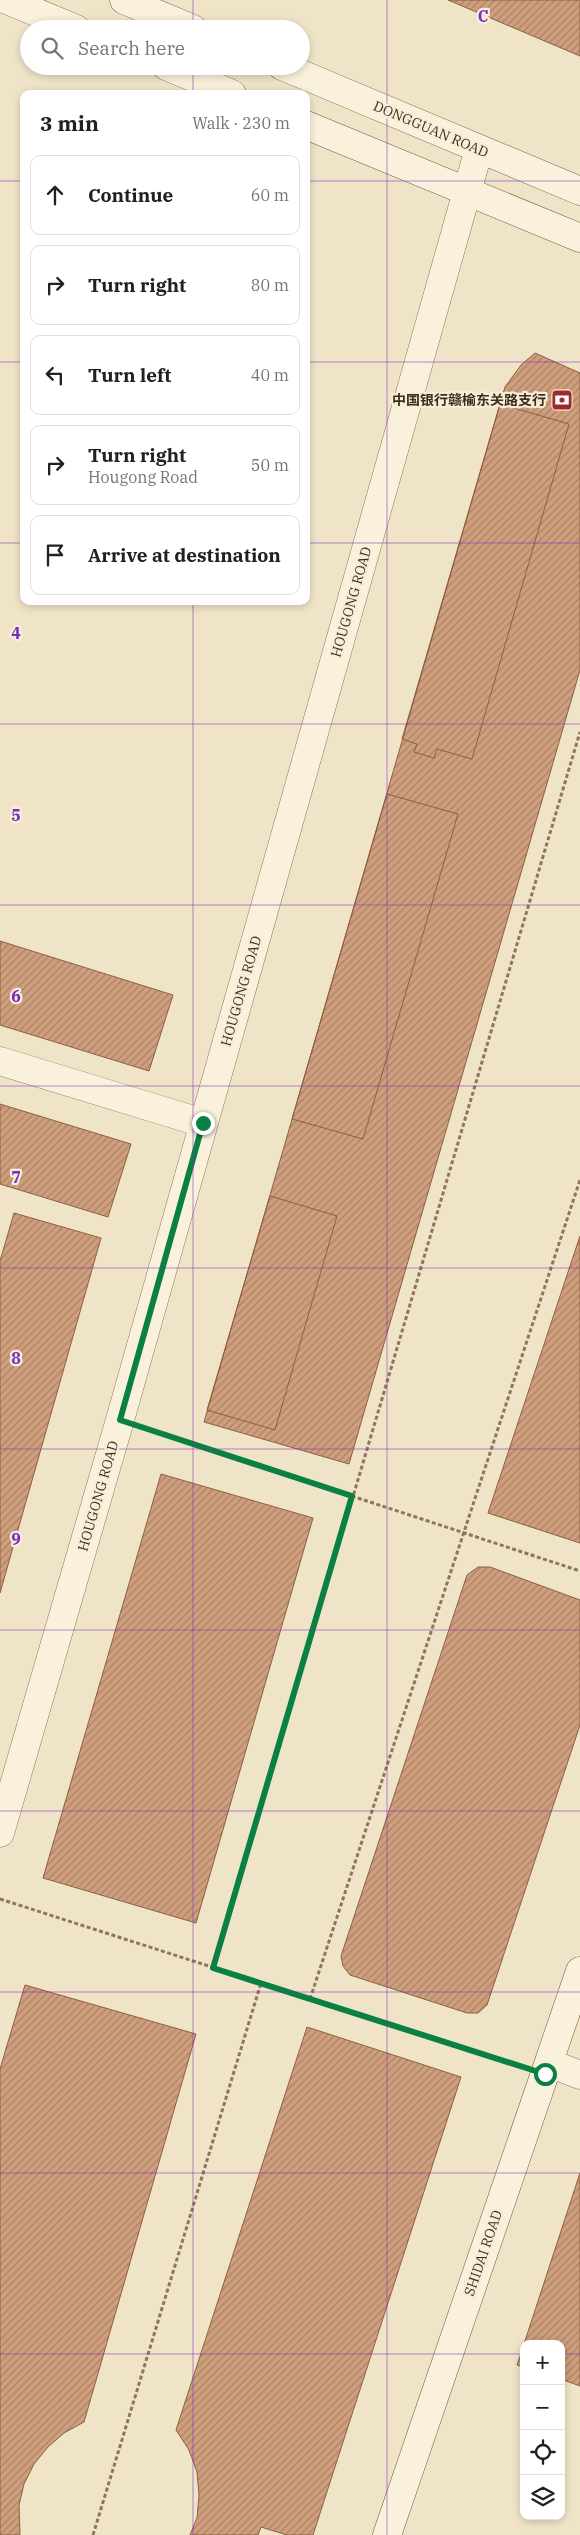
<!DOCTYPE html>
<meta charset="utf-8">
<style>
:root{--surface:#fff;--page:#f6f6f6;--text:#202124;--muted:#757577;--line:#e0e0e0}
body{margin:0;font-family:"IBM Plex Serif","Noto Sans SC",serif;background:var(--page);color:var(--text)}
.controls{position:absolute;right:15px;bottom:15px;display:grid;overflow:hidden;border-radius:10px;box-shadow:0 2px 8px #0003}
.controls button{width:45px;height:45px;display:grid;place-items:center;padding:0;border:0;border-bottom:1px solid var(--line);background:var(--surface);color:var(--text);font:25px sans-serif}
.stop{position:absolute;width:15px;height:15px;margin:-11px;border:4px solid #0b8043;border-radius:50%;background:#fff}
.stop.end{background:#0b8043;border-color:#fff;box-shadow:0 1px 5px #0008}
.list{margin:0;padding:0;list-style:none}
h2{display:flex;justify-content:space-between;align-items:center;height:65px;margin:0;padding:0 20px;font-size:21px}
h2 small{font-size:16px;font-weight:400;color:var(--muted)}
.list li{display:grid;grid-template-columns:32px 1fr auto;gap:15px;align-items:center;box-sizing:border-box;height:80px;margin:0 10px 10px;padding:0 10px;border:1px solid var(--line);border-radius:10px}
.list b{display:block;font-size:19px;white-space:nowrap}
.list p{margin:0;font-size:16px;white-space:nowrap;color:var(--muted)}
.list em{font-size:16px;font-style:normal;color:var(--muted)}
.icon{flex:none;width:28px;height:28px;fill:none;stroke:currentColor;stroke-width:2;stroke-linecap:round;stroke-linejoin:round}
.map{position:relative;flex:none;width:580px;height:2535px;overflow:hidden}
.search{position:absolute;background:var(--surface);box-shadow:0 2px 8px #0003;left:20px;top:20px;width:290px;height:55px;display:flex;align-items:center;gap:12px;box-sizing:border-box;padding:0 18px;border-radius:28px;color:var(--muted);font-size:19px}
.panel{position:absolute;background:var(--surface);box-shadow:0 2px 8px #0003;left:20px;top:90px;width:290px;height:515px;border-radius:10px}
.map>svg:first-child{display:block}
</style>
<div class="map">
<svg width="580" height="2535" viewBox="0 0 580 2535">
<defs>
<pattern id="building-hatch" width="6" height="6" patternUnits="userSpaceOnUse" patternTransform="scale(1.25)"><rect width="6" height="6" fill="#cf9f7d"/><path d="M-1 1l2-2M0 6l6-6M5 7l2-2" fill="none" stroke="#a98266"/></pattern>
</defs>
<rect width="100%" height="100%" fill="#f0e4c8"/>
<path fill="url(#building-hatch)" stroke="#8d5f41" d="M448 0H580V56Z
M535 353 580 373V670L349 1464 204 1422 505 387 521 365Z
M500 404 569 424 472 759 437 749 434 758 414 752 417 744 402 739Z
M387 794 458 814 363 1139 292 1119Z
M0 941 173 995 149 1071 0 1025Z
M0 1104 131 1144 108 1217 0 1184Z
M270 1196 337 1216 275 1430 207 1410Z
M14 1213 101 1238 0 1593V1261Z
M580 1236V1543L488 1513Z
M161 1474 313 1518 196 1923 43 1878Z
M478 1567H490L580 1600V1725L487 2005 478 2013H467L350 1975 343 1966 341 1956 467 1575Z
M25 1985 196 2034 84 2422 64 2433 48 2447 34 2464 24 2484 19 2505 20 2535H0V2069Z
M307 2027 461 2077 313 2535H287L261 2527 258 2535H190L197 2518 199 2495 197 2472 189 2450 176 2430Z
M580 2173V2386L561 2379V2344H524Z
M524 2345V2367L517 2365Z"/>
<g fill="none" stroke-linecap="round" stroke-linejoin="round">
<g stroke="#8d765c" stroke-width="29">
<path id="street" d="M0 1061 203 1123
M0 1833 120 1420 479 149
M549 2063 580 2075"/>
</g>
<g stroke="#6f573f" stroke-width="29">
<path id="secondary" d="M7 0 76 29
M124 0 193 29
M166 66 232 94
M282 66 580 191
M306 125 580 238
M387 2535 580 1971"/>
</g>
<path stroke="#8d765c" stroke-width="3" stroke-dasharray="4 2.5" stroke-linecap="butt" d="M154 1431 580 1571
M0 1899 511 2063
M213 1968 580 732
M310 1999 580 1180
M93 2535 261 1983"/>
<use href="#street" stroke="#faf1dc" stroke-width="28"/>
<use href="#secondary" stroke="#faf1dc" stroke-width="28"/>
</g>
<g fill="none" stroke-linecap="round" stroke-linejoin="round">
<path stroke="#0b8043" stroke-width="6" d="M203 1123 120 1420 352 1496 213 1968 545 2074"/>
</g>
<path fill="none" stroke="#7b2cbf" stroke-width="1" stroke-opacity="0.55" d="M193 0V29M387 0V2535M193 66V94M0 181H24M306 181H580M0 362H24M306 362H580M0 543H24M306 543H580M193 601V2535M0 724H580M0 905H580M0 1086H580M0 1268H580M0 1449H580M0 1630H580M0 1811H580M0 1992H580M0 2173H580M0 2354H524M561 2354H580"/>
<defs>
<g id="bank-square" transform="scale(1.125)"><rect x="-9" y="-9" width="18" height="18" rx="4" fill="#9e2a2b" stroke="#f7eed8"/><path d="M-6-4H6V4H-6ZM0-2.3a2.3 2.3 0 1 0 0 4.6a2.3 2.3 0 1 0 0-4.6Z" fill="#fff"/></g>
</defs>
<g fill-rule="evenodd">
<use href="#bank-square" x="562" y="400"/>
</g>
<g text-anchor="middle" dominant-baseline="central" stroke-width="4.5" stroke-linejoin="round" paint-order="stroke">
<g font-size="14" fill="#3d2e20" stroke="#f7eed8">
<text transform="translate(431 129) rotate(23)">DONGGUAN ROAD</text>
<text transform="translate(351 602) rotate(-74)">HOUGONG ROAD</text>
<text transform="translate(241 991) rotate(-74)">HOUGONG ROAD</text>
<text transform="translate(98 1496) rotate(-74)">HOUGONG ROAD</text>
<text transform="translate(483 2253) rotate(-71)">SHIDAI ROAD</text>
</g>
<g font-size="14" font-weight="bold" fill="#3d2e20" stroke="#f7eed8" text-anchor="end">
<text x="546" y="400">中国银行赣榆东关路支行</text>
</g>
</g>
<g font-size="16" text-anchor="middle" font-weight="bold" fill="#7b2cbf" stroke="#f7eed8" stroke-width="4.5" stroke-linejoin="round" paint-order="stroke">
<text x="483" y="22">C</text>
<text x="16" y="639">4</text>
<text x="16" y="821">5</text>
<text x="16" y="1002">6</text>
<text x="16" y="1183">7</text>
<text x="16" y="1364">8</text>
<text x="16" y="1545">9</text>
</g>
</svg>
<div class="controls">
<button>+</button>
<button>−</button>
<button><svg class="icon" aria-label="locate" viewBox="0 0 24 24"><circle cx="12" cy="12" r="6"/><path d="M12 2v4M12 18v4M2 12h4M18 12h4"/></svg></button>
<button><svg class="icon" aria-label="layers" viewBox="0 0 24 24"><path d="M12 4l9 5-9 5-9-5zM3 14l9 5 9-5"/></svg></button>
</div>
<div class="stop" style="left:545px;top:2074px"></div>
<div class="stop end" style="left:203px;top:1123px"></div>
<div class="search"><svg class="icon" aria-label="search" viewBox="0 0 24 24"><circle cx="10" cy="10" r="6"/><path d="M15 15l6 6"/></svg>Search here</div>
<section class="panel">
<h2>3 min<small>Walk · 230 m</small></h2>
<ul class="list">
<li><svg class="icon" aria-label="ahead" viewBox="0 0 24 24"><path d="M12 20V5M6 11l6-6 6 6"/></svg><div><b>Continue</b></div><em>60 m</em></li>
<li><svg class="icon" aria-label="right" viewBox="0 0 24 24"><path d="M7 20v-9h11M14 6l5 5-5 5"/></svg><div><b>Turn right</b></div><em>80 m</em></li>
<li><svg class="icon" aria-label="left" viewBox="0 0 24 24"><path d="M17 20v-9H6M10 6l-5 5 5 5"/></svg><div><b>Turn left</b></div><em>40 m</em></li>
<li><svg class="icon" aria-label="right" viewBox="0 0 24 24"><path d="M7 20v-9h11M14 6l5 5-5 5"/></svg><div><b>Turn right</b><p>Hougong Road</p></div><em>50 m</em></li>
<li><svg class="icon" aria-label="arrive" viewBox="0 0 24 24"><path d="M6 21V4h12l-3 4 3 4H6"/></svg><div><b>Arrive at destination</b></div></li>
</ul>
</section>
</div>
